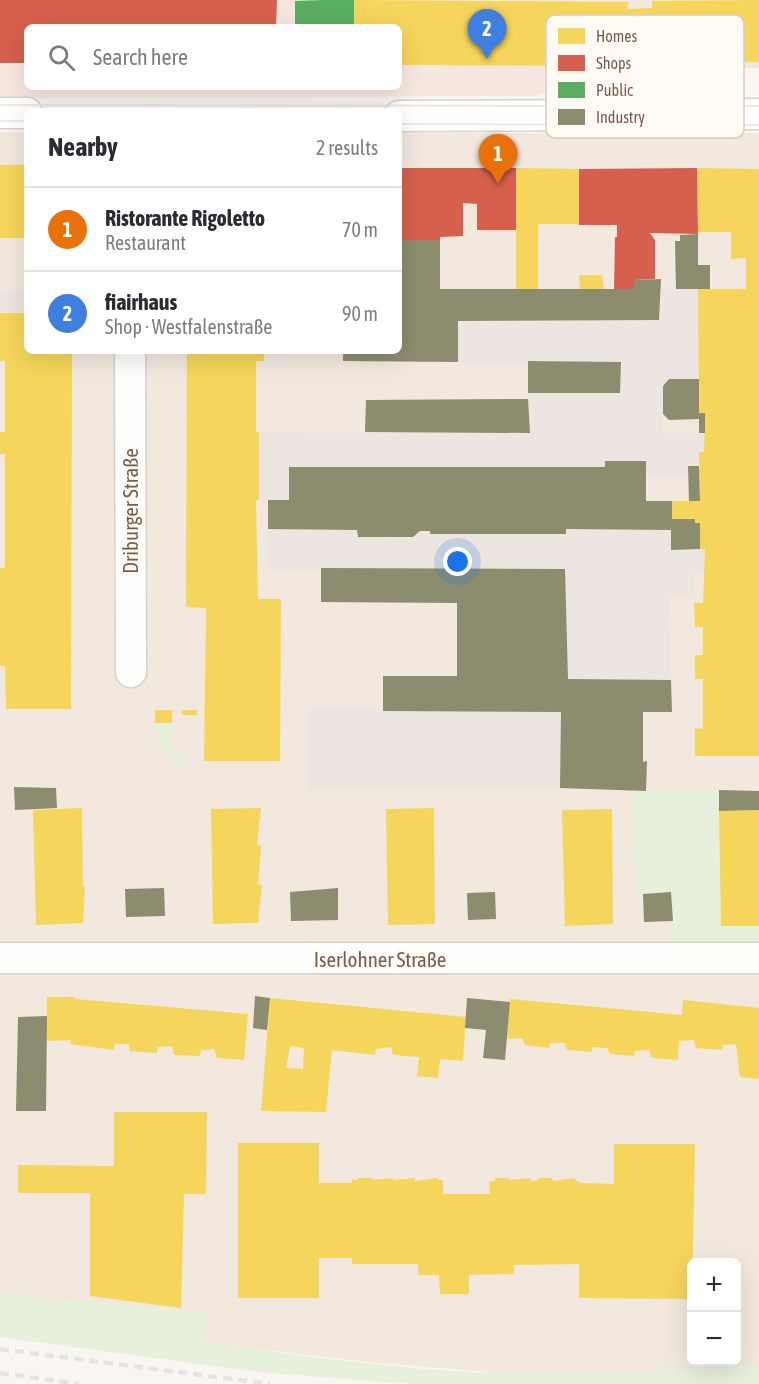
<!DOCTYPE html>
<meta charset="utf-8">
<style>
:root{--surface:#fff;--page:#f7f7f7;--text:#2b2b33;--muted:#7c7c81;--line:#e1e1e2;--accent:#0b8043}
body{margin:0;font-family:"Asap Condensed",sans-serif;background:var(--page);color:var(--text)}
.controls{position:absolute;right:18px;bottom:18px;display:grid;overflow:hidden;border-radius:9px;box-shadow:0 6px 24px #0002}
.controls button{width:54px;height:54px;display:grid;place-items:center;padding:0;border:0;border-bottom:2px solid var(--line);background:var(--surface);color:var(--text);font:30px sans-serif}
.you{position:absolute;left:458px;top:562px;width:21px;height:21px;margin:-15px;border:4px solid #fff;border-radius:50%;background:#1a73e8;box-shadow:0 0 0 9px #1a73e833}
.badge{display:grid;place-items:center;width:39px;height:39px;border-radius:50%;background:var(--accent);color:#fff;font-size:20px;font-weight:700}
.pin{position:absolute;translate:-50% -50px;filter:drop-shadow(0 2px 3px #0008)}
.pin::after{content:'';position:absolute;top:32px;width:21px;height:18px;background:inherit;clip-path:polygon(0 0,100% 0,50% 100%)}
.list{margin:0;padding:0;list-style:none}
h2{display:flex;justify-content:space-between;align-items:center;height:78px;margin:0;padding:0 24px;font-size:26px}
h2 small{font-size:20px;font-weight:400;color:var(--muted)}
.list li{display:grid;grid-template-columns:39px 1fr auto;gap:18px;align-items:center;box-sizing:border-box;height:84px;padding:0 24px;border-top:2px solid var(--line)}
.list b{display:block;font-size:22px;white-space:nowrap}
.list p{margin:0;font-size:20px;white-space:nowrap;color:var(--muted)}
.list em{font-size:20px;font-style:normal;color:var(--muted)}
.icon{flex:none;width:33px;height:33px;fill:none;stroke:currentColor;stroke-width:2;stroke-linecap:round;stroke-linejoin:round}
.map{position:relative;flex:none;width:759px;height:1384px;overflow:hidden}
.search{position:absolute;background:var(--surface);box-shadow:0 6px 24px #0002;left:24px;top:24px;width:378px;height:66px;display:flex;align-items:center;gap:15px;box-sizing:border-box;padding:0 21px;border-radius:9px;color:var(--muted);font-size:22px}
.panel{position:absolute;background:var(--surface);box-shadow:0 6px 24px #0002;left:24px;top:108px;width:378px;height:246px;border-radius:9px}
.map>svg:first-child{display:block}
</style>
<div class="map">
<svg width="759" height="1384" viewBox="0 0 759 1384">
<rect width="100%" height="100%" fill="#f9f5f0"/>
<path fill="#f2e8de" fill-rule="evenodd" d="M629 0H759V68L628 72Z
M0 132H27V351H399V133H759V1365L633 1373H502L376 1363 205 1343 208 1313 0 1293ZM692 1262H736V1362H692Z"/>
<path fill="#f6e8e1" fill-rule="evenodd" d="M0 0H629L628 64 536 96 0 98ZM27 27H399V87H27Z"/>
<path fill="#ede5e0" d="M661 289H698L699 379H669L663 386V433H705L704 452H699V466H689V474H646V461H605V467H289V500H259L256 432 529 433 528 393H620L621 362H458V322L659 320Z
M0 291H27V313H0Z
M268 529 357 530 358 537 411 539 420 531 565 534 566 529 671 530V549H705V570H695V594L670 595 671 680 568 679 565 569H268Z
M308 709 561 712 560 788 308 789Z"/>
<path fill="#e7f0db" d="M155 723H172V745L184 757 185 770C165 759 156 746 155 723Z
M630 790H719L721 925 759 926V944H673L671 892 636 894Z
M0 1293 208 1313 205 1343C304 1355 404 1371 504 1373 589 1375 674 1370 759 1365V1384H416L372 1381 257 1372 0 1337Z"/>
<path fill="#f6d55c" fill-rule="evenodd" d="M354 0 629 2 627 9 652 8V1L759 0V62L652 64V53H628V64L619 66 399 65V27H354Z
M0 165H27V238H0Z
M516 168 579 169V224H538V289H516Z
M697 168 759 169V756H695V728L703 729V679H695V655H703V627H695L694 603H703L705 549H700V523H695V519H672V501H700L699 452H704L705 413H699L698 289H746V258L731 259V232H698Z
M579 275H602L604 289H580Z
M0 313H27V351H72L71 709H6L5 666H0V568H5V454H0V432H5V361H0Z
M187 351H264V361H256V432H259V500H256L258 599H281L280 761H204L206 608 186 607Z
M155 710H172V723H155Z
M182 710H197V715H182Z
M82 808 83 886H85L83 923 36 925 33 810Z
M261 808 257 845 261 846 258 885 262 884 258 923 213 924 211 809Z
M434 808 435 924 388 925 386 809Z
M612 809 613 924 565 926 562 810Z
M759 810V926H721L719 811Z
M47 997H75V999L248 1014 244 1060 217 1058 214 1049 201 1050 200 1056 174 1055 172 1046 157 1047V1053L130 1051 129 1044H115L114 1050 70 1044 71 1040 47 1041Z
M270 998 466 1017 463 1061 440 1059 438 1078 417 1076 419 1057 393 1055 391 1047 376 1049 375 1055 332 1050 326 1112 261 1111ZM290 1046 304 1048 303 1069 286 1068Z
M510 999 682 1015 683 1000 759 1008V1079L740 1077 736 1044 723 1045 722 1050 696 1048 694 1040 679 1041 678 1060 652 1058 649 1050 635 1051 634 1056 610 1054 607 1048 592 1047V1052L567 1050 565 1043H550L549 1048 525 1045 522 1038 507 1039Z
M114 1112H207L206 1194H184L181 1308 90 1296V1193H18V1165L114 1166Z
M238 1143H319V1183H352V1180H358V1178H372V1180L393 1178V1180L415 1178V1181L438 1178V1180H443V1194H490L489 1181H495V1178H509V1180L531 1178V1181L539 1180 538 1178H552L553 1181 574 1178 580 1183 614 1184V1144H695L692 1299 579 1298V1264L514 1265V1274L469 1275V1294H440L439 1275H418V1264H352V1258H319V1298H238Z"/>
<path fill="#d6604d" d="M0 0H277L276 27H27V63H0Z
M399 168H516V230H477V204L463 203V236L440 237V240H399Z
M697 168 698 234 650 233 655 240V279L634 280V289H614L615 237H617V225H579V169Z"/>
<path fill="#5aae61" d="M322 0H354V27H295V1Z"/>
<path fill="#8c8c6e" d="M698 234V265H710V289H676L675 241H680V235Z
M399 240H440V289H634V280L661 279 659 320 458 321V362L343 361V351H399Z
M528 361 621 362 620 393H528Z
M669 379H699V413H705V433H699V419L669 420 663 414V386Z
M528 399 530 433 365 432 366 400Z
M605 461H646V501H672V519H695V523H700V549L671 550V530L566 529V534H430V531H420L413 537H358L357 530 268 529V500H289V467H605Z
M688 466H699L700 501H689Z
M321 568 565 569 568 679 671 680 672 712H643V762L647 761 646 791 560 788 561 712 383 711V676H457V603L321 602Z
M14 787 56 788 57 808 15 810Z
M719 790 759 791V810L719 811Z
M164 888 165 916 126 917 125 889Z
M338 888V920L291 921 290 892Z
M495 892 496 919 468 920 467 893Z
M671 892 673 921 644 922 643 894Z
M255 996 270 998 267 1030 253 1028Z
M467 998 510 1002 505 1060 483 1058 486 1030 465 1028Z
M47 1016 46 1111H16L18 1017Z"/>
<g fill="none" stroke-linecap="round" stroke-linejoin="round">
<g stroke="#d7d1cb" stroke-width="33">
<path id="street" d="M0 113H27
M399 116 759 114
M130 351 131 672
M0 958H759"/>
</g>
<use href="#street" stroke="#fefefd" stroke-width="30"/>
<path stroke="#e6e3e7" stroke-width="1.5" d="M0 105 759 106
M0 121H27
M399 124 759 125"/>
<path stroke="#e6e3e7" stroke-width="4.5" stroke-dasharray="9 6" stroke-linecap="butt" d="M0 1349 270 1384
M0 1373 79 1384"/>
</g>
<g text-anchor="middle" dominant-baseline="central" stroke-width="6" stroke-linejoin="round" paint-order="stroke">
<g font-size="21" fill="#7a5c4d" stroke="#fffaf3">
<text transform="translate(130 511) rotate(-90)">Driburger Straße</text>
<text x="380" y="959">Iserlohner Straße</text>
</g>
</g>
<rect x="546" y="15" width="198" height="123" rx="9" fill="#fffaf3" stroke="#d7cbc1" stroke-width="1.5"/>
<rect x="558" y="28" width="27" height="16" fill="#f6d55c"/>
<rect x="558" y="55" width="27" height="16" fill="#d6604d"/>
<rect x="558" y="82" width="27" height="16" fill="#5aae61"/>
<rect x="558" y="109" width="27" height="16" fill="#8c8c6e"/>
<g font-size="16" fill="#7a5c4d">
<text x="596" y="42">Homes</text>
<text x="596" y="69">Shops</text>
<text x="596" y="96">Public</text>
<text x="596" y="123">Industry</text>
</g>
</svg>
<div class="controls">
<button>+</button>
<button>−</button>
</div>
<div class="you"></div>
<div class="pin badge" style="left:498px;top:184px;background:#e8710a">1</div>
<div class="pin badge" style="left:487px;top:59px;background:#3f7fe0">2</div>
<div class="search"><svg class="icon" aria-label="search" viewBox="0 0 24 24"><circle cx="10" cy="10" r="6"/><path d="M15 15l6 6"/></svg>Search here</div>
<section class="panel">
<h2>Nearby<small>2 results</small></h2>
<ul class="list">
<li><span class="badge" style="background:#e8710a">1</span><div><b>Ristorante Rigoletto</b><p>Restaurant</p></div><em>70 m</em></li>
<li><span class="badge" style="background:#3f7fe0">2</span><div><b>fiairhaus</b><p>Shop · Westfalenstraße</p></div><em>90 m</em></li>
</ul>
</section>
</div>
